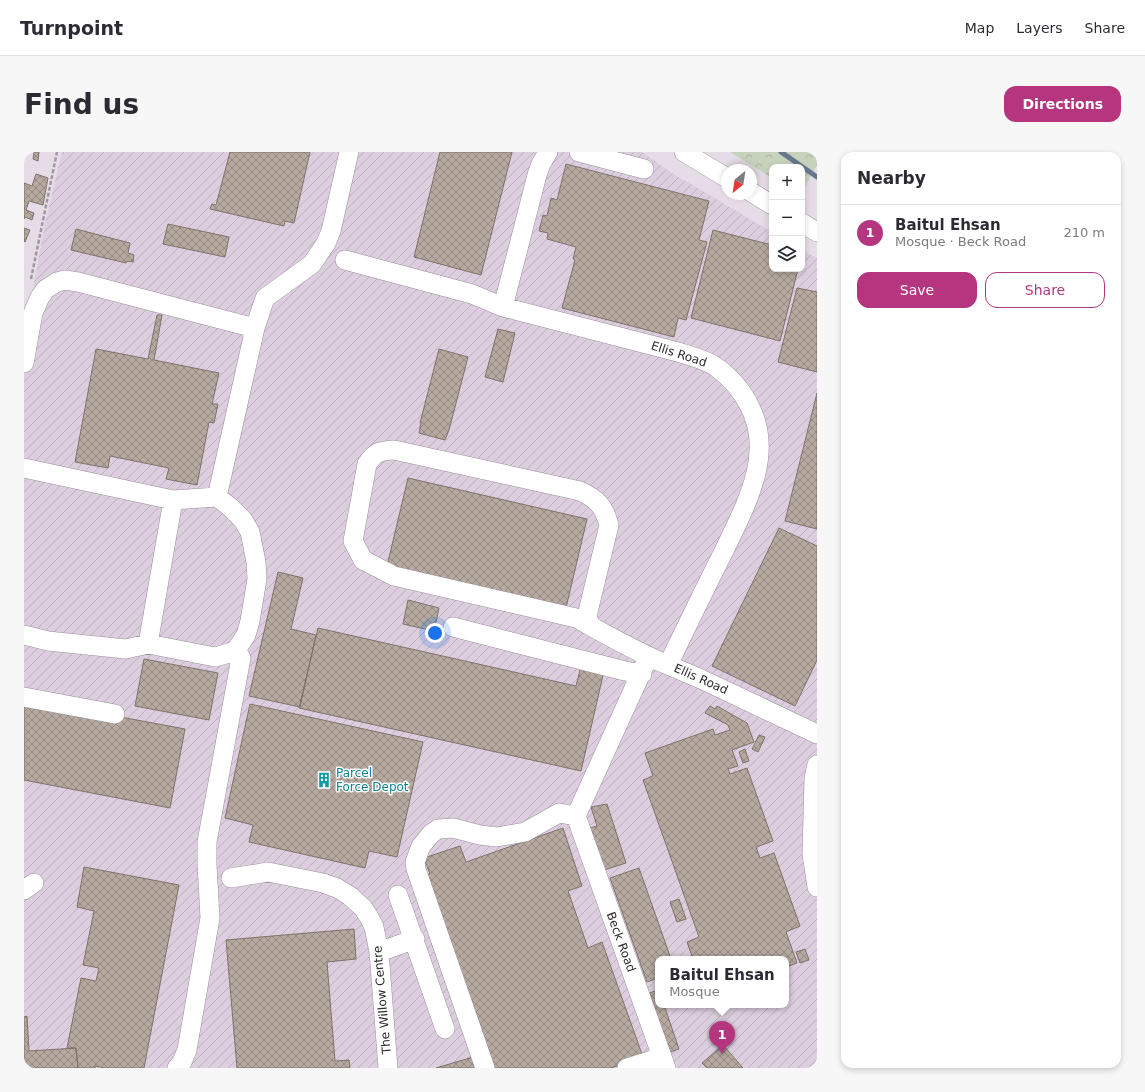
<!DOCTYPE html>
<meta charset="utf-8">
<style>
:root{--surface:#fff;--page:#f7f7f7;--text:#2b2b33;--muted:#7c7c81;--line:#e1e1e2;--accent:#b6357f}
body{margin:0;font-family:"DejaVu Sans",sans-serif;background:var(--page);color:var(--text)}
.controls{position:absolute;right:12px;top:12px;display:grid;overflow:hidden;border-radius:8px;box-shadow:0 2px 6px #0003}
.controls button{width:36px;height:36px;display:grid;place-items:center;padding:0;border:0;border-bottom:1px solid var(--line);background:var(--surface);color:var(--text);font:20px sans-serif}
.compass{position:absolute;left:697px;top:12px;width:36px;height:36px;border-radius:50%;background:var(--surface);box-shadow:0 2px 6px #0003;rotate:210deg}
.you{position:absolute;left:411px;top:481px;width:14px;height:14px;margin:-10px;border:3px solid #fff;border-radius:50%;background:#1a73e8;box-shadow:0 0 0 6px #1a73e833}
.badge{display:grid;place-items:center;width:26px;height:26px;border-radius:50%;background:var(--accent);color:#fff;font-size:13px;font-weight:700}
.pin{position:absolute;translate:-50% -33px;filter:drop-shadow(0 1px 2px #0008)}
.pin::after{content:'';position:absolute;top:21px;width:14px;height:12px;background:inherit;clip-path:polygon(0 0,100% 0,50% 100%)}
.popup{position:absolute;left:631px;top:804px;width:134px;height:52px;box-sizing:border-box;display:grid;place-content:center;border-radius:8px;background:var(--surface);filter:drop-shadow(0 1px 3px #0005);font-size:13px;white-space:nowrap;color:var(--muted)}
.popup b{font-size:15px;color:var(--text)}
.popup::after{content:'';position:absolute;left:50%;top:100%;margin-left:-8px;border:8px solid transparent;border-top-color:var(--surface)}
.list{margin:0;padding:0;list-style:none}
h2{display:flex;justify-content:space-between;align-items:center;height:52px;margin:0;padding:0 16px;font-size:17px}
h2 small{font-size:13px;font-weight:400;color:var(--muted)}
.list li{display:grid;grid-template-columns:26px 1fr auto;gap:12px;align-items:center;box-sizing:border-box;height:56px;padding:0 16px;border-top:1px solid var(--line)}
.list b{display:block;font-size:15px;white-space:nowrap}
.list p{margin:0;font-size:13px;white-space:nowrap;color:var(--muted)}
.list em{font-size:13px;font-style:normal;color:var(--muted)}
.actions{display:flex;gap:8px;padding:12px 16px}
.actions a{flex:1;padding:9px 0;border:1px solid var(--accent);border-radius:12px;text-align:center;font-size:14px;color:var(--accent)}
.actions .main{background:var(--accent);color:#fff}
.icon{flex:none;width:22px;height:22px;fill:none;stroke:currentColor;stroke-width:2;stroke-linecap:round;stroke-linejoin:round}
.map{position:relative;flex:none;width:793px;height:916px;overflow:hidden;border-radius:12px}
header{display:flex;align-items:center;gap:24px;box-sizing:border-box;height:56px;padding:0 20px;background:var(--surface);border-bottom:1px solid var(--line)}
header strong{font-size:19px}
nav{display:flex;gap:22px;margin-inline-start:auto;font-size:14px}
.intro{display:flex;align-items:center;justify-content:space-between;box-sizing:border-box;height:96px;padding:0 24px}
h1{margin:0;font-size:28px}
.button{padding:10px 18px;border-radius:12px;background:var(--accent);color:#fff;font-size:14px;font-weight:700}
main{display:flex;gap:24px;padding:0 24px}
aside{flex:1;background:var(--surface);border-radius:12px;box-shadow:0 2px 6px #0003}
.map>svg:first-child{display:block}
</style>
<header>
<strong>Turnpoint</strong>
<nav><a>Map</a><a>Layers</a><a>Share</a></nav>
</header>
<div class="intro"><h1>Find us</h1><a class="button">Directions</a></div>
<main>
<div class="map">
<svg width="793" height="916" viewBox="0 0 793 916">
<defs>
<pattern id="industrial-furrows" width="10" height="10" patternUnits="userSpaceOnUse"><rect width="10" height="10" fill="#dccede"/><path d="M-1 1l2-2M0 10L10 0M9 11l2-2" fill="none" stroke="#bdb1bf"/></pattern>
<pattern id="forest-crowns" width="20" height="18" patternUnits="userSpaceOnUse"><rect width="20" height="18" fill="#c7d2bd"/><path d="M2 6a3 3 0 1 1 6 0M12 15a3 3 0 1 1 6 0" fill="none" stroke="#abb4a3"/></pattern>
<pattern id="building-cross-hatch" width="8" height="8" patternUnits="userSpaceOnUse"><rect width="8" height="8" fill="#b5a9a0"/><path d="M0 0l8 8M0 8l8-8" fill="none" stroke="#948a83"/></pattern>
</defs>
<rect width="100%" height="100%" fill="#e6dce7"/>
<path fill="url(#industrial-furrows)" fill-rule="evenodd" d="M38 0H618L648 21 748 80V117H778V98L793 106V916H0V183L22 67ZM634 807H762V853H634Z"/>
<path fill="url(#forest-crowns)" d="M706 0H793V13L778 40V15H748V26Z"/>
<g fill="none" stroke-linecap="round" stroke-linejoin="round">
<path stroke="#66778b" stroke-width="5" d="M757 0 793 25"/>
</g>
<path fill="url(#building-cross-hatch)" stroke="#7e736b" d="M10 0H15L14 9 9 7Z
M206 0H286L270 71 261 69 260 74 186 57 188 52 192 53Z
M416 0H488L457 123 390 105Z
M542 12 685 49 675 88 683 90 662 168 654 166 650 185 538 156 551 108 549 107 552 95 523 87 524 81 515 79 519 63 523 64 527 46 533 48Z
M12 22 24 26 19 53 5 49 2 58 10 61 8 68 1 65 0 67V31L8 34Z
M144 72 205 85 201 105 139 92Z
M0 76 6 78 1 90 0 89Z
M52 77 106 91 104 101 110 103 109 110 103 109 102 111 47 98Z
M689 78 748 93 745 107 748 108V117H774L756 189 667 166Z
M773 136 793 140V220L754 210Z
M133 163H138L130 208 195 221 188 252H194L190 271 185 270 173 333 142 327 145 316 86 304 84 316 51 310 72 197 124 207Z
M474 177 491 181 479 230 461 225Z
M415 197 444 205 425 278 421 288 395 281 397 271H396Z
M793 241V377L761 369Z
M384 326 563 367 542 456 363 414Z
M755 376 793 394V508L771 554 688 514Z
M254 420 279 426 267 477 292 483 276 555 225 544Z
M384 448 415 456 410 479 379 472Z
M294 476 552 534 557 514 580 519 557 619 275 556Z
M120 507 194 521 185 568 111 554Z
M0 547 161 577 146 656 0 628Z
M226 552 399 590 373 705 345 699 341 716 225 690 229 673 201 666Z
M686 554 691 557 693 554 723 571 730 590 708 598 714 614 704 617 706 622 723 616 749 689 732 695 736 706 750 701 776 774 762 780 773 811 762 815V807H669L663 790 675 785 619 628 629 624 621 601 689 577 691 583 706 578 704 573 681 561Z
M735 583 741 585 734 600 728 597Z
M721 597 725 609 719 611 715 600Z
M583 652 602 711 577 719 562 677 573 674 567 655Z
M539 676 558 734 544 739 564 796 578 790 619 905 587 916H470L402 723 406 722 400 706 436 694 442 710Z
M60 715 155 733 120 916H81L71 914V916H54L52 896H43L57 826 72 829 75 816 59 813 70 759 53 755Z
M615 716 647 807H634V826L623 830 586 726Z
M655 747 662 767 653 770 646 750Z
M330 777 332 807 303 810 311 909 325 908 326 916H213L202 788Z
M781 797 785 808 776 811 772 800Z
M634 838V853H640L655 897 638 903 617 844Z
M3 864 5 899 52 896 54 916H0V865Z
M699 893 719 916H683L678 911Z
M449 905 453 916H412Z"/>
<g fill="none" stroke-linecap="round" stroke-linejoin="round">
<g stroke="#9a909b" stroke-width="20">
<path id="minor" d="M524 0 517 12 513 23 479 155 654 200C666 204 679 207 691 214 706 225 718 238 726 255 751 304 720 356 699 401 680 438 662 476 644 513L677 527 793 582
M555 0 620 17
M660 0 703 26
M727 40 748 53
M778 71 793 80
M321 108 448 142 479 155
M0 211 9 161 16 145 22 137 33 130 41 128 54 130 231 176
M0 316 149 348 193 345 231 176 241 146 288 112 302 91 307 79 325 0
M429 475 601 519 618 522
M568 475 564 468 563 464 585 373C580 354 573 347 556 339L370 298C355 299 351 300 343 312L329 389 339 408 370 424 552 466C583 483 612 500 644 513
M0 483 24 489 102 497 124 492 191 505 205 501 212 498 222 483 226 469 233 427 232 410 226 380 219 368 206 355 193 345
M124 492 149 348
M0 545 91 562
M793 613 790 626 788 702 793 735
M552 664 642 916
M552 664 622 510
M207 726 244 720 299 731 313 736 326 744 339 756 345 765 350 775 355 800 364 916
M0 738 10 731
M374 743 421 877
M355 800 391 787
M153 916 158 910 163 898 186 766 183 712V690L217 506 212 498
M461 916 392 717 391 710 397 694 407 682 414 677 429 676 456 683 473 685 501 680 535 661 552 664
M603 916 638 905"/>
</g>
<path stroke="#9f979f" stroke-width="2.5" stroke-dasharray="4 2" stroke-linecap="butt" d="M7 127 33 0"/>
<use href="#minor" stroke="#fff" stroke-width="19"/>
</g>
<defs>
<g id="building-bare" transform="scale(1.2)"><path d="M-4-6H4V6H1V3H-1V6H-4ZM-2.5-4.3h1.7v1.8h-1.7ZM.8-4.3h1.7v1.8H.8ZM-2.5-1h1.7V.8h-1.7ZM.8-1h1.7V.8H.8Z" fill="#0f9aa8" stroke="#fff" stroke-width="2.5" paint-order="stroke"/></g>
</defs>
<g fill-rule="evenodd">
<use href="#building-bare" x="300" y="628"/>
</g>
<g text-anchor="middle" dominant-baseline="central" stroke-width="3" stroke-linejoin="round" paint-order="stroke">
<g font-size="12" fill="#2d292d" stroke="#fff">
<text transform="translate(655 202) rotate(18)">Ellis Road</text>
<text transform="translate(677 527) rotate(24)">Ellis Road</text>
<text transform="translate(597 790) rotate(70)">Beck Road</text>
<text transform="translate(358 848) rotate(-95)">The Willow Centre</text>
</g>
<g font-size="12" fill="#0d838f" stroke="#fff" text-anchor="start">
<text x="312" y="621">Parcel<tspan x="312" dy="14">Force Depot</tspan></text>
</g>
</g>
</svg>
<div class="controls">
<button>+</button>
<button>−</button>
<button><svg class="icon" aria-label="layers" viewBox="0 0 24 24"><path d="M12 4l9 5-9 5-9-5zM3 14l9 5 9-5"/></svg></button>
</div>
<svg class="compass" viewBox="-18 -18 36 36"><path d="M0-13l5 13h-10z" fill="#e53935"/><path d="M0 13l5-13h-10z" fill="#7c7c81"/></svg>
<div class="you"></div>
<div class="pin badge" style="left:698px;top:902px">1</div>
<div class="popup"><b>Baitul Ehsan</b>Mosque</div>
</div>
<aside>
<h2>Nearby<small></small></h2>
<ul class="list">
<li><span class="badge">1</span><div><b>Baitul Ehsan</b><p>Mosque · Beck Road</p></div><em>210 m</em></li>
</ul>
<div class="actions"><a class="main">Save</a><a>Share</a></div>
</aside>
</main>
